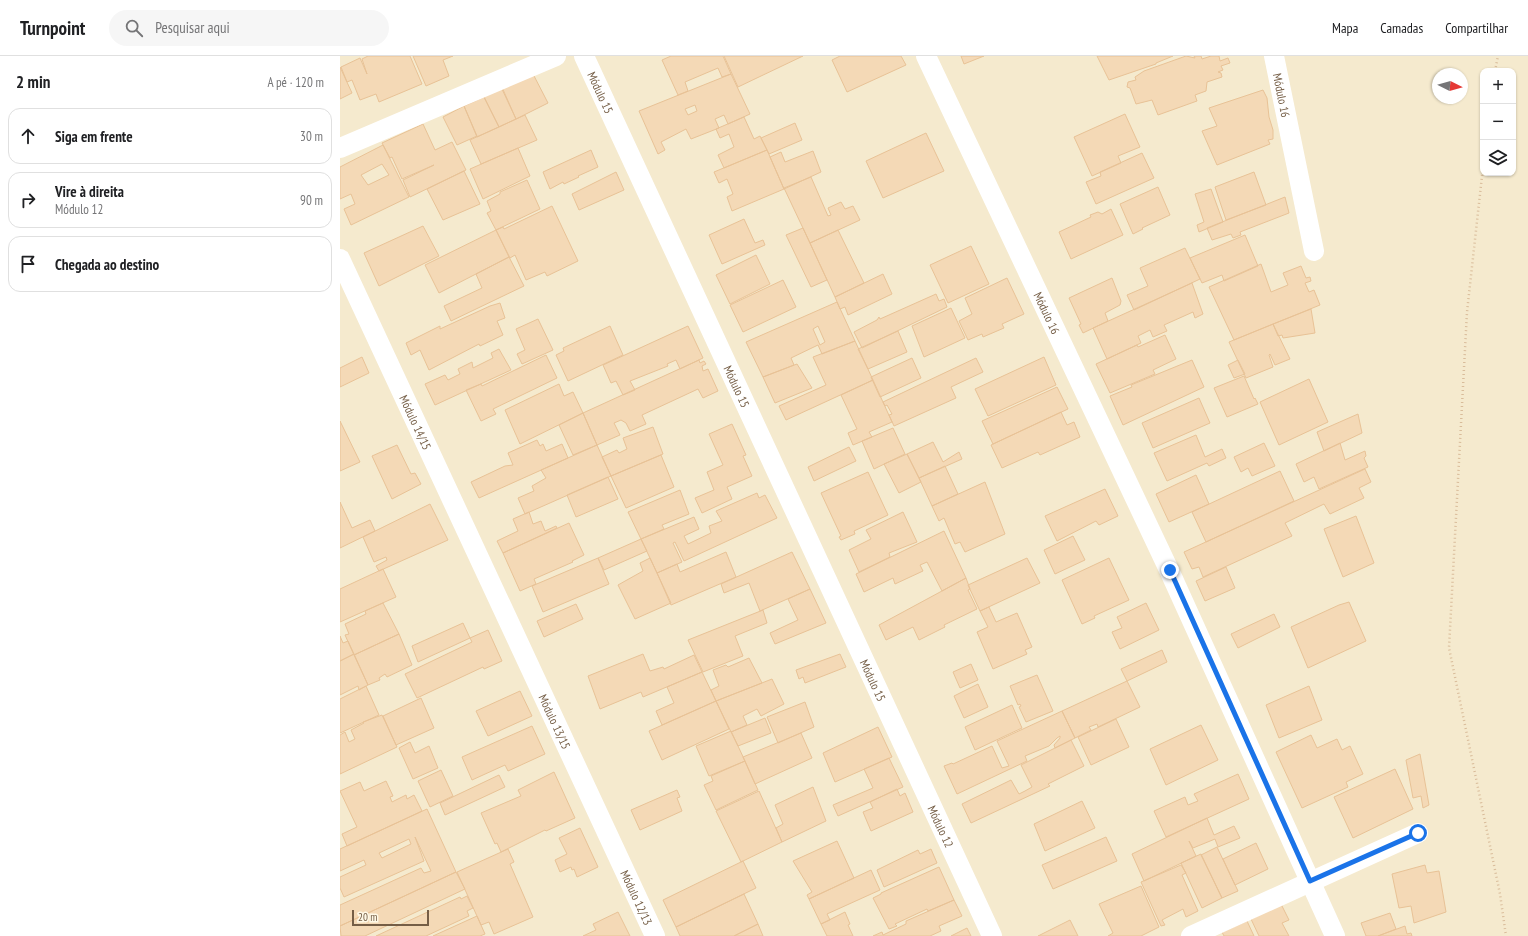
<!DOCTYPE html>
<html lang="pt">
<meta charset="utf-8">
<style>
:root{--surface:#fff;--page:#f6f6f6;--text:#202124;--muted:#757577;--line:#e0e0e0}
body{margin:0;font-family:"PT Sans Narrow",sans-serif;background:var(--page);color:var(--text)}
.controls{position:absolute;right:12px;top:12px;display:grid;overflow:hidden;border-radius:8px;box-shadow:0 1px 3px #0004}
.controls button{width:36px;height:36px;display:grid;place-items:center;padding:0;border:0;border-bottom:1px solid var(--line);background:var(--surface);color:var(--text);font:20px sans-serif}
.compass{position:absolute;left:1092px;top:12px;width:36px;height:36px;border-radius:50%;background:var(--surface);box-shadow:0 1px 3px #0004;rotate:95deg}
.scale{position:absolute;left:12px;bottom:10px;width:77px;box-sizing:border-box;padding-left:4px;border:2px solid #755e46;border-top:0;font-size:11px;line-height:14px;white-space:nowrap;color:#755e46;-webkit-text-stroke:3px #fff9e7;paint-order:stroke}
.stop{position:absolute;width:12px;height:12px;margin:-9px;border:3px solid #1a73e8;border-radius:50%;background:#fff}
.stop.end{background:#1a73e8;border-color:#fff;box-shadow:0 1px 4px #0008}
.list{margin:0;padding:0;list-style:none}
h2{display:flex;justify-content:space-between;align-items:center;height:52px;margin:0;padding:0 16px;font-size:17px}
h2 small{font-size:13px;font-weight:400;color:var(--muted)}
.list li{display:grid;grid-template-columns:26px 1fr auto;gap:12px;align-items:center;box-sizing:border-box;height:56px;margin:0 8px 8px;padding:0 8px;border:1px solid var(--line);border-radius:12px}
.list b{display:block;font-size:15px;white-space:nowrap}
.list p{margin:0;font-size:13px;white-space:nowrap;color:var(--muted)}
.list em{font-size:13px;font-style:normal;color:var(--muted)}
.icon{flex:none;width:22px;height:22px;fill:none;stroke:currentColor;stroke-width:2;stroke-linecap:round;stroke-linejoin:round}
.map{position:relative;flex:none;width:1188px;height:880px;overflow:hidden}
header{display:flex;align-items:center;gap:24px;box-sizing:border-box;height:56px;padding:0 20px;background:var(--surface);border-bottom:1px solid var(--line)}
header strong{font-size:19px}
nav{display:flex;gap:22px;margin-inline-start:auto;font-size:14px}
.search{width:280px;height:36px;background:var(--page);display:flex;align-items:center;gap:10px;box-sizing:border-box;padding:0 14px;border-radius:22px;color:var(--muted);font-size:15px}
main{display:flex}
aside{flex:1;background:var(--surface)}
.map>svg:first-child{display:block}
</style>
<header>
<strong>Turnpoint</strong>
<div class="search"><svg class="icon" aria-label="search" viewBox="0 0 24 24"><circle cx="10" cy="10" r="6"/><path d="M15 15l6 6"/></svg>Pesquisar aqui</div>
<nav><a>Mapa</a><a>Camadas</a><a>Compartilhar</a></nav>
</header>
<main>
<aside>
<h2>2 min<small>A pé · 120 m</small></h2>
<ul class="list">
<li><svg class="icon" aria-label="ahead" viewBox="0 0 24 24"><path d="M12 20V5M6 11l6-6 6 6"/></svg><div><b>Siga em frente</b></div><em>30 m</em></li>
<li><svg class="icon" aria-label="right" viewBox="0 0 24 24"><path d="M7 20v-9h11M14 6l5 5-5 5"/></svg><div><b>Vire à direita</b><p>Módulo 12</p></div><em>90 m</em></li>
<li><svg class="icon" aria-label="arrive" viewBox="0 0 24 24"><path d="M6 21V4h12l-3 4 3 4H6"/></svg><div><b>Chegada ao destino</b></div></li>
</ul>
</aside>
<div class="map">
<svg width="1188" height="880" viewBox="0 0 1188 880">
<rect width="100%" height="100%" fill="#fdf7e0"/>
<path fill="#f5eace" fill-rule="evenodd" d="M0 0H1188V880H0ZM1143 15H1173V117H1143ZM1098 18H1122V42H1098Z"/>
<path fill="#f4d9b6" stroke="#e8c296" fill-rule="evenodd" d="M28 0H70L82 28 39 46 36 38 20 44 12 24 7 26 1 11 20 2 27 18 22 3Z
M73 0H113L103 4 109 20 86 30Z
M331 0H383L391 18 382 21 378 12 345 26 348 35 338 39 322 4Z
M384 0H463L398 31Z
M500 0H561L566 9 507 36 492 4Z
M621 0H644L624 8Z
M757 0H833L816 7V8L769 24Z
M846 0 855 2 854 0H861L862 3 871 0H879L880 5 888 2 890 7 881 10 883 14 878 16 881 17 882 21 867 26 866 35 855 39 857 45 818 59 812 44 796 48 790 32 787 31 788 26 796 24 795 21 804 15Z
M0 11 12 37 0 43Z
M192 16 208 47 176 63 161 31Z
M391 18 410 58 388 68 384 59 375 63 379 72 351 83 346 73 321 86 325 94 318 98 299 55ZM355 49 357 55 348 59 345 53Z
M161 29 176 63 159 71 144 41Z
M923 34 927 42 929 61 933 74V83L928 84 930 88 877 109 862 75 877 70 869 52Z
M144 41 159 71 137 81 124 50Z
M124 50 137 80 117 89 103 61Z
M785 58 800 91 778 100 781 107 752 120 734 81Z
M185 59 197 84 141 108 130 84Z
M404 61 414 83 420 80 427 94 384 112 378 99 394 91 389 78 380 82 376 73Z
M455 67 462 84 429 98 421 82Z
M83 68 95 94 112 86 126 114 70 141 63 124 94 109 62 123 52 101 50 102 42 87Z
M586 77 604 115 543 142 526 105Z
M43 89 69 141 11 169 4 153 15 148 11 138 0 143V111ZM42 108 49 119 28 129 21 119Z
M178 92 190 120 143 143 130 113Z
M251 94 258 111 238 120 239 121 224 128 223 126 210 133 203 116Z
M427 94 444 133 392 155 387 141 393 138 387 123 379 127 374 116Z
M473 95 481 116 444 133 430 101 441 96 445 106Z
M802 97 814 122 756 148 746 126 761 120 760 116Z
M124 115 140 148 103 164 87 133Z
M276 116 284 134 239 154 232 138Z
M914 116 926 149 886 164 875 131Z
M471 121 488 160 491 159 488 152 501 146 505 153 513 150 520 164 470 187 444 132Z
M187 124 200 153 156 174 147 157 151 155 147 145 160 138V136Z
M818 131 830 159 802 172 803 173 793 178 780 148Z
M871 133 883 166 859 176 857 169 864 166 855 138Z
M945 141 949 157 900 176 901 179 893 182 891 178 872 184 867 172Z
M212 150 238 205 207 220 205 216 186 224 175 199 170 202 156 174 163 171 164 173Z
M771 153 783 179 731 203 719 176 751 161 750 159 758 156 762 158Z
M404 163 415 187 423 184 425 189 382 208 369 179Z
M83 170 99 200 39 230 24 197Z
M463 172 487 224 471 231 446 179Z
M156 174 169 201 99 237 85 209Z
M498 174 524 227 495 241 470 187Z
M905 179 918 210 884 225 882 219 862 227 850 202Z
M631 190 649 228 608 247 590 209Z
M845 192 860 223 794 254 787 239 808 230 800 212Z
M416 199 430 228 390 248 376 219Z
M169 201 184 230 111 265 104 250 142 232 136 218Z
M921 208 931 236 948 229 943 217 961 210 966 222 970 221 971 225 965 227 969 236 974 234 980 249 894 284 869 231Z
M543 218 552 238 508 259 505 251 500 253 495 241Z
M667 222 684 258 662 268 664 272 643 281 642 278 628 284 619 265 632 258 625 242Z
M772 222 781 245 780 249 765 257 768 265 743 277 739 269 741 268 729 242Z
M443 224 456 251 403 276 390 249Z
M852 227 863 258 855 262 853 256 824 269 827 275 813 281 810 274 798 280 801 287 767 303 753 272Z
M596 238 599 245 604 243 607 251 522 292 514 276 537 264 539 261 540 263Z
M497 246 515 285 482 298 478 289 451 302 454 309 423 321 406 286ZM478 270 485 286 480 289 473 273Z
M160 247 165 262 157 265 163 279 140 290 139 288 89 314 80 294 71 299 66 287 100 270V273L150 250Z
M611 252 625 282 584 301 572 270Z
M971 253 975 277 943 282 942 279 938 280 933 268Z
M198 263 213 294 182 308 177 298 185 294 176 273Z
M933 268 950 303 935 309 930 298 929 299 933 311 906 322 889 286Z
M270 270 283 299 228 325 216 299 224 295 223 292Z
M348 270 363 302 340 313 336 304 327 308 328 310 290 325 295 334 283 339 276 325 271 327 263 309Z
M558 275 567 296 528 313 518 293Z
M825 279 836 303 813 314 815 318 770 337 756 308 797 289 798 291Z
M515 285 533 324 446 364 439 350 486 329 473 301Z
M159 293 171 314 95 349 85 328 105 319 108 324 120 318 118 313 132 306 133 312 153 302 151 297Z
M206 299 217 322 153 353 156 358 141 365 126 334 141 328 142 330Z
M22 301 29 317 0 331V312Z
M704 301 716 329 648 360 635 333Z
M572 302 581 322 540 341 531 321Z
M636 302 643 316 611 331 616 342 554 370 549 359 552 358 547 349 545 350 543 346Z
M359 304 360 307 364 305 366 308 362 310 363 315 368 313 378 335 363 342 358 333 302 359 306 368 290 375 286 367 281 364 274 367 280 379 257 389 243 357Z
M852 304 864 331 783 369 770 340 792 331 791 329Z
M898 304 905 318 894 322 888 309Z
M457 308 472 332 435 347 423 321Z
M904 320 914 343 915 342 918 348 887 361 874 332Z
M969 323 988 366 939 389 920 346Z
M533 324 552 366 529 376 532 381 513 389 508 377 517 373 501 339Z
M219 328 224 340 233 336 243 357 180 388 165 354Z
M717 331 728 353 653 388 642 365Z
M859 342 870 367 813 392 802 367Z
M721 356 727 369 734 366 740 381 700 399 698 396 662 412 651 389Z
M243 357 257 389 233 399 219 369Z
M1018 358 1022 377 984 395 977 376Z
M0 365 20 406 0 415Z
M392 368 406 399 403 400 412 420 387 431 392 443 362 457 355 442 374 434 367 416 383 409 369 378Z
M313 371 323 398 271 420 262 401 277 394 279 397 287 393 283 382Z
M553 372 565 398 534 413 522 385Z
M856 379 865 401 882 393 886 402 869 410 867 407 827 425 814 397Z
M197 384 200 390 203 388 206 395 222 388 228 402 139 442 131 426 165 410 173 409 168 397Z
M593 386 603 406 619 396 622 403 579 422 567 398Z
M924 387 935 410 912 420 908 412 901 416 894 401Z
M1000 387 1005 404 1025 395 1026 400 1024 402 1028 411 979 433 974 421 964 426 956 408Z
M57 389 71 418 75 417 81 428 52 443 32 400Z
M257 389 271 420 185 458 178 442 194 435 192 430 206 422 201 414Z
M509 391 516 405 474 425 468 411Z
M567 398 581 426 559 437 544 408Z
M321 399 334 431 286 452 271 420Z
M605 410 618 438 592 450 579 422Z
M1025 413 1031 426 1019 432 1024 442 990 458 984 448 945 467 952 480 863 521 859 511 852 513 844 496Z
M940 415 954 445 866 486 852 456Z
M528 416 548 459 514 475 515 478 501 484 499 481 501 480 481 437Z
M856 419 869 448 829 466 816 438Z
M268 421 278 443 236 461 227 439Z
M645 426 665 478 625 496 620 486 615 488 604 462 599 465 592 450Z
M765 433 778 460 759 469 756 465 717 485 705 460Z
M340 434 349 458 322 469 324 473 301 483 288 456Z
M417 437 419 442 425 439 437 462 344 505 335 486 333 487 342 506 317 517 301 483 354 461 359 473 344 480 348 488 371 477 369 470 382 465 376 455Z
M0 446 12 472 30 464 35 475 0 492Z
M90 448 108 484 39 515 36 510 47 504 46 501 34 506 23 481Z
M189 456 193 468 201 465 205 475 216 470 217 472 163 497 157 485 178 475 173 463Z
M563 456 577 486 549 497 550 501 519 516 509 494 531 483 526 474Z
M1016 460 1034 507 1003 521 984 473Z
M229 467 244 499 232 505 233 506 194 523 196 528 180 535 163 497Z
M604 475 626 522 602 535 587 506 580 509 583 515 555 528 553 522 524 536 516 518Z
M733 480 745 504 715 518 704 494Z
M301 483 307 495 264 514 258 502Z
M386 496 396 521 331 549 317 517 337 508 340 516Z
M452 496 470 533 420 555 409 527 384 537 381 528Z
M258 502 269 528 203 556 192 530Z
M310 502 331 547 295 563 278 529 303 515 300 507Z
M687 502 700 527 640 555 628 529Z
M769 502 789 544 754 560 755 562 742 568 722 524Z
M886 511 895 532 865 545 856 525Z
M43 513 56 541 0 566V533Z
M626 522 630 533 628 534 637 553 604 569 605 571 579 584 573 571 546 584 539 569Z
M470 533 486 567 435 588 430 577 458 564 448 543Z
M1009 546 1026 585 968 612 951 571 999 549Z
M43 547 59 578 14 599 5 579 9 578 5 568 26 558 25 555Z
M806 547 819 574 780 593 772 576 782 572 777 561Z
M236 548 243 563 204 581 197 565Z
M649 551 656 566 677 557 692 591 685 594 687 598 653 613 637 576 648 571 640 555Z
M423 554 427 567 395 580 403 600 363 616 348 584Z
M934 558 940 571 898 592 891 578Z
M123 567 130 582 78 606 72 590Z
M148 574 162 605 144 613 143 611 77 642 65 618 132 586 130 582Z
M59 578 72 609 47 621 45 618 39 622 40 624 28 629 14 599Z
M0 580 3 587 8 585 14 598 0 605Z
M822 594 827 606 787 625 781 613Z
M14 598 28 629 19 634 18 630 0 639V605Z
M303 598 310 615 323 611 324 613 354 599 362 616 303 641 301 636 260 653 248 620Z
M500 598 506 611 465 627 463 621 459 623 456 614Z
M409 602 422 627 376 645 371 634 379 630 373 614 386 609 388 611Z
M631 608 638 624 620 632 613 616Z
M362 616 376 645 322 669 316 655 334 647 327 631Z
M697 619 713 655 686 666 679 651 681 650 680 648 678 649 670 630Z
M432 623 444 648 421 660 417 653 403 660 407 669 391 676 376 645Z
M787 625 800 651 758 671 757 668 749 671 751 674 735 682 722 655Z
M638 628 648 651 624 662 614 640Z
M26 630 39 659 0 677V643Z
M969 630 982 664 939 682 926 649Z
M180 635 192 660 148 680 136 655Z
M81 642 94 672 56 689 43 660Z
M376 645 389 673 322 704 309 675Z
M465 646 474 671 438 687 427 661Z
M672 649 682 672 635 694 625 671Z
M722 655 735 682 715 692 714 689 720 682V680L717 682 709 690 685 700 687 705 617 738 604 710 612 707 613 708 652 690 662 712 669 710 657 685Z
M42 659 57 691 0 718V679L5 676 9 686 15 683 11 674 24 667 23 666Z
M425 662 431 677 398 690 391 676Z
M776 663 789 691 751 709 738 681Z
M861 669 878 704 826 729 810 693Z
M192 670 205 698 168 715 165 709 132 724 122 701Z
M538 671 552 701 495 726 483 697Z
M391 675 405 705 369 720 356 690Z
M461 677 472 702 415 728 403 701Z
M971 679 977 692 997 683 1002 694 1010 690 1023 718 1006 726 1008 731 962 752 936 696Z
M731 684 744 710 708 728 710 730 631 767 622 748 671 724 679 738 685 735 692 731 681 709Z
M70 686 75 697 89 690 98 712 73 723 59 692Z
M1080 698 1089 749 1083 752 1081 740 1073 742 1066 704Z
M549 702 563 731 498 760 493 749 533 732 524 713Z
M405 705 418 734 376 754 364 729 373 725 371 720Z
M1055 713 1073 753 1013 782 994 741Z
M101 714 113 740 90 751 78 725Z
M214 716 235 762 206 775 205 774 161 796 157 787 155 788 141 757 181 740 178 734Z
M898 718 909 743 826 781 814 755 845 741 848 749 858 745 854 738Z
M159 719 165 731 105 759 100 747Z
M46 725 53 740 50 741 52 746 66 739 67 743 74 739 82 755 7 790 2 778 17 771 0 735 20 726 24 735Z
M473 731 486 765 442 786 436 772 443 768 435 749Z
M557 733 560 740 565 737 573 756 531 775 523 756 533 752 530 746Z
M337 734 340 741 337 742 342 755 300 774 291 754Z
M419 735 442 786 401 806 376 755Z
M742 745 755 772 705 795 694 768Z
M87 753 116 816 0 870V849L81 812 84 817 91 815 75 781 84 805 4 841 0 832V821L26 809 24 804 0 815V793ZM69 783 71 788 42 802 39 797Z
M867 762 874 779 894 770 900 782 878 791 875 783 853 792 849 785 856 800 804 825 792 798Z
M240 772 258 811 237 821 234 813 232 814 231 811 220 816 215 804 227 798 219 782Z
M766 781 777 805 713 833 702 809Z
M497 785 514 822 469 843 467 839 472 836 453 805Z
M916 787 928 813 895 829 883 803Z
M877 791 898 835 882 842 861 799Z
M168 793 174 806 170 808 193 861 154 878 149 866 141 869 117 816Z
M591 793 597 807 544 831 537 814 578 794 580 798Z
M861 798 882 842 862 852 841 807Z
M403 805 416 832 336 871 323 844Z
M841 809 846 817 842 819 858 855 846 861 843 853 822 864 825 869 821 870 801 826Z
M1085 809 1087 817 1099 815 1106 856 1074 867 1071 850 1059 852 1052 818Z
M599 811 614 844 588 855 587 853 555 868 557 870 549 873 533 842 541 838V837Z
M531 814 540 834 487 858 490 864 481 868 469 843Z
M116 816 125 833 25 880H1L0 870Z
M801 830 819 871 801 880H768L773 877 759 848Z
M404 838 418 868 394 880H340L336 871Z
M127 840 133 852 127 855 129 860 86 880H36L120 841 121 843Z
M614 844 622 860 599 870 601 875 590 880H533L542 876 543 879 566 868V865Z
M941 848 949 864 942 867 949 880H919L911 863Z
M278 856 290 880H243L256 874 253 868Z
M505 856 510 868 508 869 513 880H487L481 868Z
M1050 857 1056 873 1038 880H1026L1021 867Z
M137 860 145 878 140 880H93Z
M730 864 738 880H698Z
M907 865 914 880H884L882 876Z
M418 868 423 880H394Z
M1065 870 1067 878 1071 877 1072 880H1038Z
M627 872 631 880H611Z"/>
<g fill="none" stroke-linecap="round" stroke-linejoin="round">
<path stroke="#d9bc9a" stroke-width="2.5" stroke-dasharray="1 3" stroke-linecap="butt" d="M1155 15 1158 0
M1143 111 1127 256 1109 592 1160 838 1166 880"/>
<g stroke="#fff" stroke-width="20">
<path id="s1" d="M244 0 652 880"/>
<path id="s2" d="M586 0 829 514 995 880"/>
<path id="s3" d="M934 0 974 195"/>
<path d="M0 92 216 0"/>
<path id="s4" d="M0 203 315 880"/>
<path d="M851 880 1078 777"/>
</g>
</g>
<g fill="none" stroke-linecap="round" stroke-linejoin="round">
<path stroke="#1a73e8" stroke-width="5" d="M830 514 970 825 1078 777"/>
</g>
<g text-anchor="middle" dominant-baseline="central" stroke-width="3.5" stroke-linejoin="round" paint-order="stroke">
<g font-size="12" fill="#755e46" stroke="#fff9e7">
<text stroke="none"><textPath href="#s1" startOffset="40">Módulo 15</textPath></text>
<text stroke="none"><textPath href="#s3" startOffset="40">Módulo 16</textPath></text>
<text stroke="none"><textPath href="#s2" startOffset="284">Módulo 16</textPath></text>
<text stroke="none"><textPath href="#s1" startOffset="364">Módulo 15</textPath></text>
<text stroke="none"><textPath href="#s4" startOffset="180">Módulo 14/15</textPath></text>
<text stroke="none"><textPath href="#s1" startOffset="688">Módulo 15</textPath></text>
<text stroke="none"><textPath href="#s4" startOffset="510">Módulo 13/15</textPath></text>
<text stroke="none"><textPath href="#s1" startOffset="849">Módulo 12</textPath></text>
<text stroke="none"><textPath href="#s4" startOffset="704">Módulo 12/13</textPath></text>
</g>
</g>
</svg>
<div class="controls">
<button>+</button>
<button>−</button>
<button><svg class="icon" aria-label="layers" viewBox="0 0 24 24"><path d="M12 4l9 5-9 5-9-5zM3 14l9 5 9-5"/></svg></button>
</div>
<svg class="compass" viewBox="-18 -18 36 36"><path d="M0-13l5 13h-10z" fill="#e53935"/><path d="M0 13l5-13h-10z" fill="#757577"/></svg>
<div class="scale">20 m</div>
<div class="stop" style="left:1078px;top:777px"></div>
<div class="stop end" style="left:830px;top:514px"></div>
</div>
</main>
